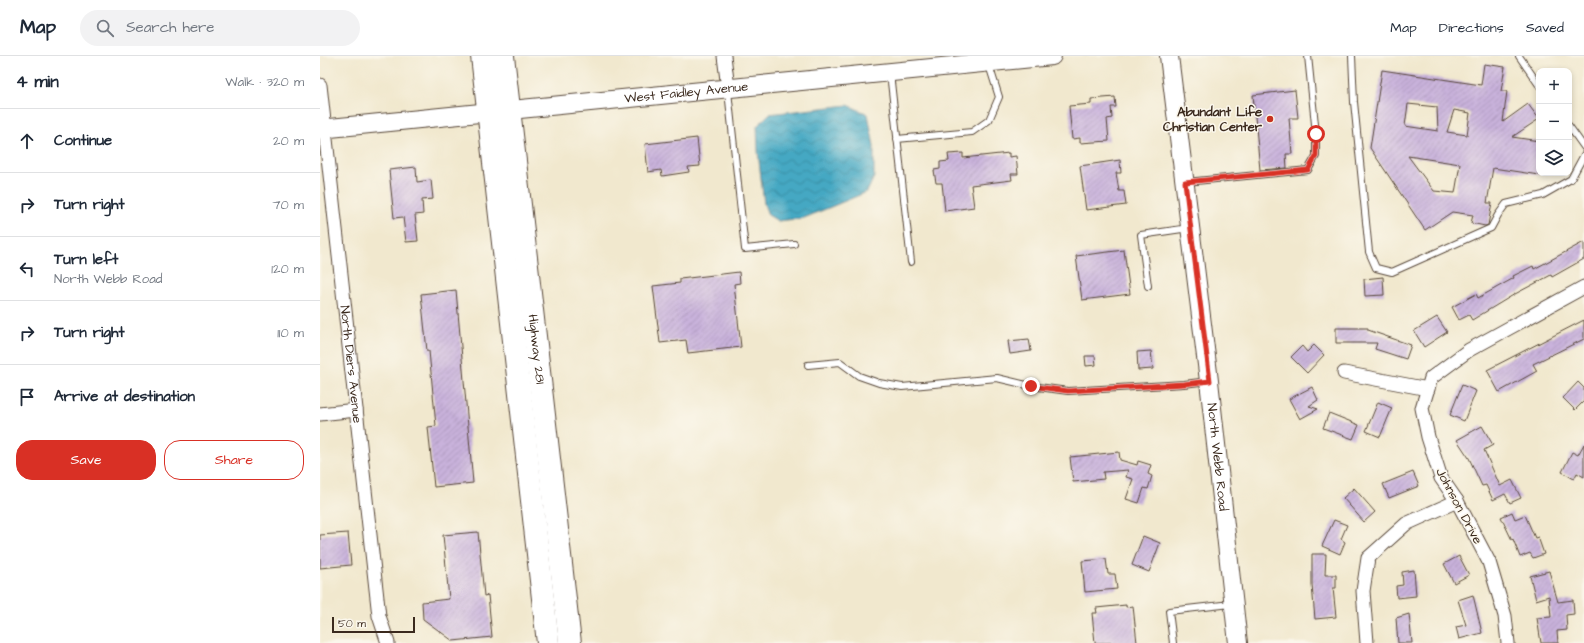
<!DOCTYPE html>
<meta charset="utf-8">
<style>
:root{--surface:#fff;--page:#f2f2f3;--text:#1f2937;--muted:#747a83;--line:#e0e1e3;--accent:#d93025}
body{margin:0;font-family:"Architects Daughter",sans-serif;background:var(--page);color:var(--text)}
.controls{position:absolute;right:12px;top:12px;display:grid;overflow:hidden;border-radius:8px;box-shadow:0 2px 6px #0003}
.controls button{width:36px;height:36px;display:grid;place-items:center;padding:0;border:0;border-bottom:1px solid var(--line);background:var(--surface);color:var(--text);font:20px sans-serif}
.scale{position:absolute;left:12px;bottom:10px;width:83px;box-sizing:border-box;padding-left:4px;border:2px solid #3b2a1e;border-top:0;font-size:11px;line-height:14px;white-space:nowrap;color:#3b2a1e;-webkit-text-stroke:3px #fbf7ec;paint-order:stroke}
.stop{position:absolute;width:12px;height:12px;margin:-9px;border:3px solid #d93025;border-radius:50%;background:#fff}
.stop.end{background:#d93025;border-color:#fff;box-shadow:0 1px 4px #0008}
.list{margin:0;padding:0;list-style:none}
h2{display:flex;justify-content:space-between;align-items:center;height:52px;margin:0;padding:0 16px;font-size:17px}
h2 small{font-size:13px;font-weight:400;color:var(--muted)}
.list li{display:grid;grid-template-columns:26px 1fr auto;gap:12px;align-items:center;box-sizing:border-box;height:64px;padding:0 16px;border-top:1px solid var(--line)}
.list b{display:block;font-size:15px;white-space:nowrap}
.list p{margin:0;font-size:13px;white-space:nowrap;color:var(--muted)}
.list em{font-size:13px;font-style:normal;color:var(--muted)}
.actions{display:flex;gap:8px;padding:12px 16px}
.actions a{flex:1;padding:9px 0;border:1px solid var(--accent);border-radius:16px;text-align:center;font-size:14px;color:var(--accent)}
.actions .main{background:var(--accent);color:#fff}
.icon{flex:none;width:22px;height:22px;fill:none;stroke:currentColor;stroke-width:2;stroke-linecap:round;stroke-linejoin:round}
.map{position:relative;flex:none;width:1264px;height:587px;overflow:hidden}
header{display:flex;align-items:center;gap:24px;box-sizing:border-box;height:56px;padding:0 20px;background:var(--surface);border-bottom:1px solid var(--line)}
header strong{font-size:19px}
nav{display:flex;gap:22px;margin-inline-start:auto;font-size:14px}
.search{width:280px;height:36px;background:var(--page);display:flex;align-items:center;gap:10px;box-sizing:border-box;padding:0 14px;border-radius:22px;color:var(--muted);font-size:15px}
main{display:flex}
aside{flex:1;background:var(--surface)}
.map>svg:first-child{display:block}
</style>
<header>
<strong>Map</strong>
<div class="search"><svg class="icon" aria-label="search" viewBox="0 0 24 24"><circle cx="10" cy="10" r="6"/><path d="M15 15l6 6"/></svg>Search here</div>
<nav><a>Map</a><a>Directions</a><a>Saved</a></nav>
</header>
<main>
<aside>
<h2>4 min<small>Walk · 320 m</small></h2>
<ul class="list">
<li><svg class="icon" aria-label="ahead" viewBox="0 0 24 24"><path d="M12 20V5M6 11l6-6 6 6"/></svg><div><b>Continue</b></div><em>20 m</em></li>
<li><svg class="icon" aria-label="right" viewBox="0 0 24 24"><path d="M7 20v-9h11M14 6l5 5-5 5"/></svg><div><b>Turn right</b></div><em>70 m</em></li>
<li><svg class="icon" aria-label="left" viewBox="0 0 24 24"><path d="M17 20v-9H6M10 6l-5 5 5 5"/></svg><div><b>Turn left</b><p>North Webb Road</p></div><em>120 m</em></li>
<li><svg class="icon" aria-label="right" viewBox="0 0 24 24"><path d="M7 20v-9h11M14 6l5 5-5 5"/></svg><div><b>Turn right</b></div><em>110 m</em></li>
<li><svg class="icon" aria-label="arrive" viewBox="0 0 24 24"><path d="M6 21V4h12l-3 4 3 4H6"/></svg><div><b>Arrive at destination</b></div></li>
</ul>
<div class="actions"><a class="main">Save</a><a>Share</a></div>
</aside>
<div class="map">
<svg width="1264" height="587" viewBox="0 0 1264 587">
<defs>
<pattern id="water-waves" width="16" height="10" patternUnits="userSpaceOnUse"><rect width="16" height="10" fill="#44a8c3"/><path d="M0 5q4-4 8 0t8 0" fill="none" stroke="#3a899e"/></pattern>
<pattern id="building-hatch" width="6" height="6" patternUnits="userSpaceOnUse"><rect width="6" height="6" fill="#c9b2dc"/><path d="M-1 1l2-2M0 6l6-6M5 7l2-2" fill="none" stroke="#a491b2"/></pattern>
</defs>
<rect width="100%" height="100%" fill="#fbf7ec"/>
<filter id="ink" filterUnits="userSpaceOnUse"><feTurbulence type="fractalNoise" baseFrequency=".025" numOctaves="2"/><feDisplacementMap in="SourceGraphic" scale="8" xChannelSelector="R" yChannelSelector="G"/><feConvolveMatrix kernelMatrix="1 2 1 2 8 2 1 2 1" color-interpolation-filters="sRGB"/></filter>
<filter id="wash" filterUnits="userSpaceOnUse"><feTurbulence type="fractalNoise" baseFrequency=".012" numOctaves="4" result="noise"/><feDisplacementMap in="SourceGraphic" scale="16" xChannelSelector="R" yChannelSelector="G"/><feGaussianBlur stdDeviation="0.9" result="paint"/><feColorMatrix in="noise" values="0 0 0 0 0 0 0 0 0 0 0 0 0 0 0 0 0 1.4 0 .05"/><feComposite in="paint" operator="in"/></filter>
<g filter="url(#wash)">
<rect width="100%" height="100%" fill="#f1e8ce"/>
<path fill="url(#water-waves)" stroke="#406970" d="M528 49 548 58 554 90V121L547 136 484 162 458 165 448 159 444 148 438 96 437 70 449 58Z"/>
<g id="blocks">
<path fill="url(#building-hatch)" fill-rule="evenodd" d="M1164 8 1185 11 1181 35H1187L1183 66 1208 48 1219 63 1192 81 1219 85V119L1173 112 1167 147H1172L1168 169 1165 170 1151 167 1153 159 1132 156 1105 174 1050 92 1062 14 1161 29ZM1088 48 1117 51 1118 75 1085 70ZM1134 54 1150 57 1147 79 1127 76ZM1088 100 1140 108 1135 137 1114 135Z
M975 34 978 62H969L972 98H966L967 112 940 114 933 39Z
M795 41 796 51H791L792 62 787 63 789 85 760 87V82L752 83 749 50 771 48V43Z
M377 82 380 110 368 111 369 116 342 120 341 114 328 116 325 88Z
M643 97V102L689 97V101L696 100 698 118H691L692 124 651 129 654 151 625 155 622 127H616L614 114 620 113V106L629 105 628 98Z
M800 104 801 117H796L799 135H804L806 149 766 154 760 110Z
M96 111 97 126 111 124 113 143 102 144 103 158 95 159 98 185 86 186 83 161 74 162 69 114Z
M1264 186V203L1232 221 1231 219 1195 238 1152 264 1149 259 1139 264 1132 251 1156 238 1158 242 1194 222 1193 220 1213 210 1214 213Z
M804 194 810 238 762 244 756 200Z
M419 216 420 227 414 228 421 291 368 297 366 284 340 287 333 230 360 227V223Z
M1063 221 1064 239 1045 240 1044 223Z
M136 234 153 427 114 431 108 371 116 370 109 295H107L101 238Z
M1117 261 1127 276 1104 291 1094 275Z
M1264 264V283L1213 308 1217 315 1179 336 1167 314Z
M1016 272H1048V274L1091 289 1086 303 1055 293 1057 287H1016Z
M709 283 711 295 690 298 688 285Z
M994 289 1004 299 987 317 971 301 982 290 987 296Z
M831 295 833 313 818 314 817 296Z
M765 300H775L776 309 766 310Z
M1258 326 1264 332V345L1255 354 1243 342Z
M1142 329 1156 335 1144 365 1130 359Z
M992 331 998 344 989 350 998 353 980 363 969 343Z
M1058 346 1072 352 1060 381 1046 375Z
M1009 357 1039 369 1033 383 1003 372Z
M1162 370 1173 389 1164 394 1180 430 1192 424 1201 442 1190 447 1185 438 1173 444 1166 429 1162 430 1149 402 1137 384Z
M1264 388V421L1257 417 1254 423 1242 416 1252 396 1258 399Z
M799 396 800 404 817 409 818 405 831 409 828 418 832 420 828 433 824 432 819 447 806 443 813 423 806 421 808 414 783 416 784 423 753 426 750 401Z
M1093 416 1099 430 1069 442 1063 428Z
M1034 432 1055 456 1044 466 1023 442Z
M1192 456 1195 463 1205 459 1215 482 1218 481 1224 498 1213 502 1210 497 1200 501 1193 483 1192 484 1181 461Z
M1014 464 1027 469 1021 483 1025 486 1020 498 1002 490Z
M158 476 164 540 168 539 172 581 133 585 103 563 102 546 129 543 123 479Z
M28 477 31 509 0 512V479Z
M823 480 840 487 829 516 812 509Z
M992 498H1006L1005 519H1016V532H1013L1016 561 995 563 992 529Z
M1139 500 1149 519 1134 527 1124 508Z
M786 503 788 518H795L797 533 765 536 762 505Z
M1094 514 1096 540 1077 542 1076 530 1083 529 1082 516Z
M1229 515 1238 546 1253 544 1254 558 1246 559 1247 574 1237 575 1238 587H1221L1217 562 1231 561 1229 540 1216 544 1210 520Z
M1153 539 1162 577 1139 583 1136 571 1146 569 1138 544Z
M806 549V551L813 550 817 587H775L772 557H777L776 552Z
M1089 558 1092 587H1078L1076 562Z"/>
</g>
</g>
<g filter="url(#ink)">
<use href="#blocks" fill-opacity="0" stroke="#564638" stroke-width="1"/>
<g fill="none" stroke-linecap="round" stroke-linejoin="round">
<g stroke="#564638" stroke-width="8">
<path id="lane" d="M1032 0 1034 46 1049 196 1056 212 1072 216 1171 172 1178 159 1186 148 1223 139 1251 123 1264 99
M1199 0 1219 29
M570 17 591 206
M408 35 425 193 474 188
M1249 70 1264 91
M577 83 652 76 669 64 679 41 669 9
M866 126 988 114 996 100V78L988 0
M828 230 821 179 869 172
M488 309 520 306 539 320 559 327 582 331 677 322 711 330 748 335 864 328 888 325
M853 587 849 555 911 548"/>
</g>
<g stroke="#564638" stroke-width="15">
<g id="street">
<path d="M404 0 408 32"/>
<path id="s1" d="M0 29 59 560 68 587"/>
<path d="M1024 317 1108 333"/>
<path d="M0 358 36 354"/>
<path d="M1047 587 1043 535 1048 502 1086 468 1137 445"/>
<path d="M1188 587 1185 560 1169 506 1137 445 1121 422 1108 381 1102 352 1111 322 1149 294 1264 231"/>
</g>
</g>
<g stroke="#564638" stroke-width="20">
<g id="secondary">
<path id="s2" d="M849 0 889 325 918 587"/>
<path id="s3" d="M0 73 732 0"/>
</g>
</g>
<g stroke="#564638" stroke-width="24">
<g id="highway">
<path d="M162 0 228 587"/>
<path id="s4" d="M183 0 250 587"/>
</g>
</g>
<use href="#lane" stroke="#fff" stroke-width="6"/>
<use href="#street" stroke="#fff" stroke-width="13"/>
<use href="#secondary" stroke="#fff" stroke-width="18"/>
<use href="#highway" stroke="#fff" stroke-width="22"/>
</g>
</g>
<g fill="none" stroke-linecap="round" stroke-linejoin="round" filter="url(#ink)">
<path stroke="#d93025" stroke-width="5" d="M711 330 748 335 864 328 890 325 865 126 988 114 996 100V78"/>
</g>
<circle fill="#c8321e" stroke="#fbf7ec" stroke-width="1.5" cx="950" cy="63" r="4"/>
<g text-anchor="middle" dominant-baseline="central" stroke-width="3" stroke-linejoin="round" paint-order="stroke">
<g font-size="13" fill="#3b2a1e" stroke="#fbf7ec">
<text stroke="none"><textPath href="#s3" startOffset="368">West Faidley Avenue</textPath></text>
<text stroke="none"><textPath href="#s4" startOffset="295">Highway 281</textPath></text>
<text stroke="none"><textPath href="#s1" startOffset="281">North Diers Avenue</textPath></text>
<text stroke="none"><textPath href="#s2" startOffset="404">North Webb Road</textPath></text>
<text transform="translate(1139 450) rotate(62)">Johnson Drive</text>
</g>
<g font-size="13" font-weight="bold" fill="#3b2a1e" stroke="#fbf7ec" text-anchor="end">
<text x="942" y="56">Abundant Life<tspan x="942" dy="15">Christian Center</tspan></text>
</g>
</g>
</svg>
<div class="controls">
<button>+</button>
<button>−</button>
<button><svg class="icon" aria-label="layers" viewBox="0 0 24 24"><path d="M12 4l9 5-9 5-9-5zM3 14l9 5 9-5"/></svg></button>
</div>
<div class="scale">50 m</div>
<div class="stop" style="left:996px;top:78px"></div>
<div class="stop end" style="left:711px;top:330px"></div>
</div>
</main>
